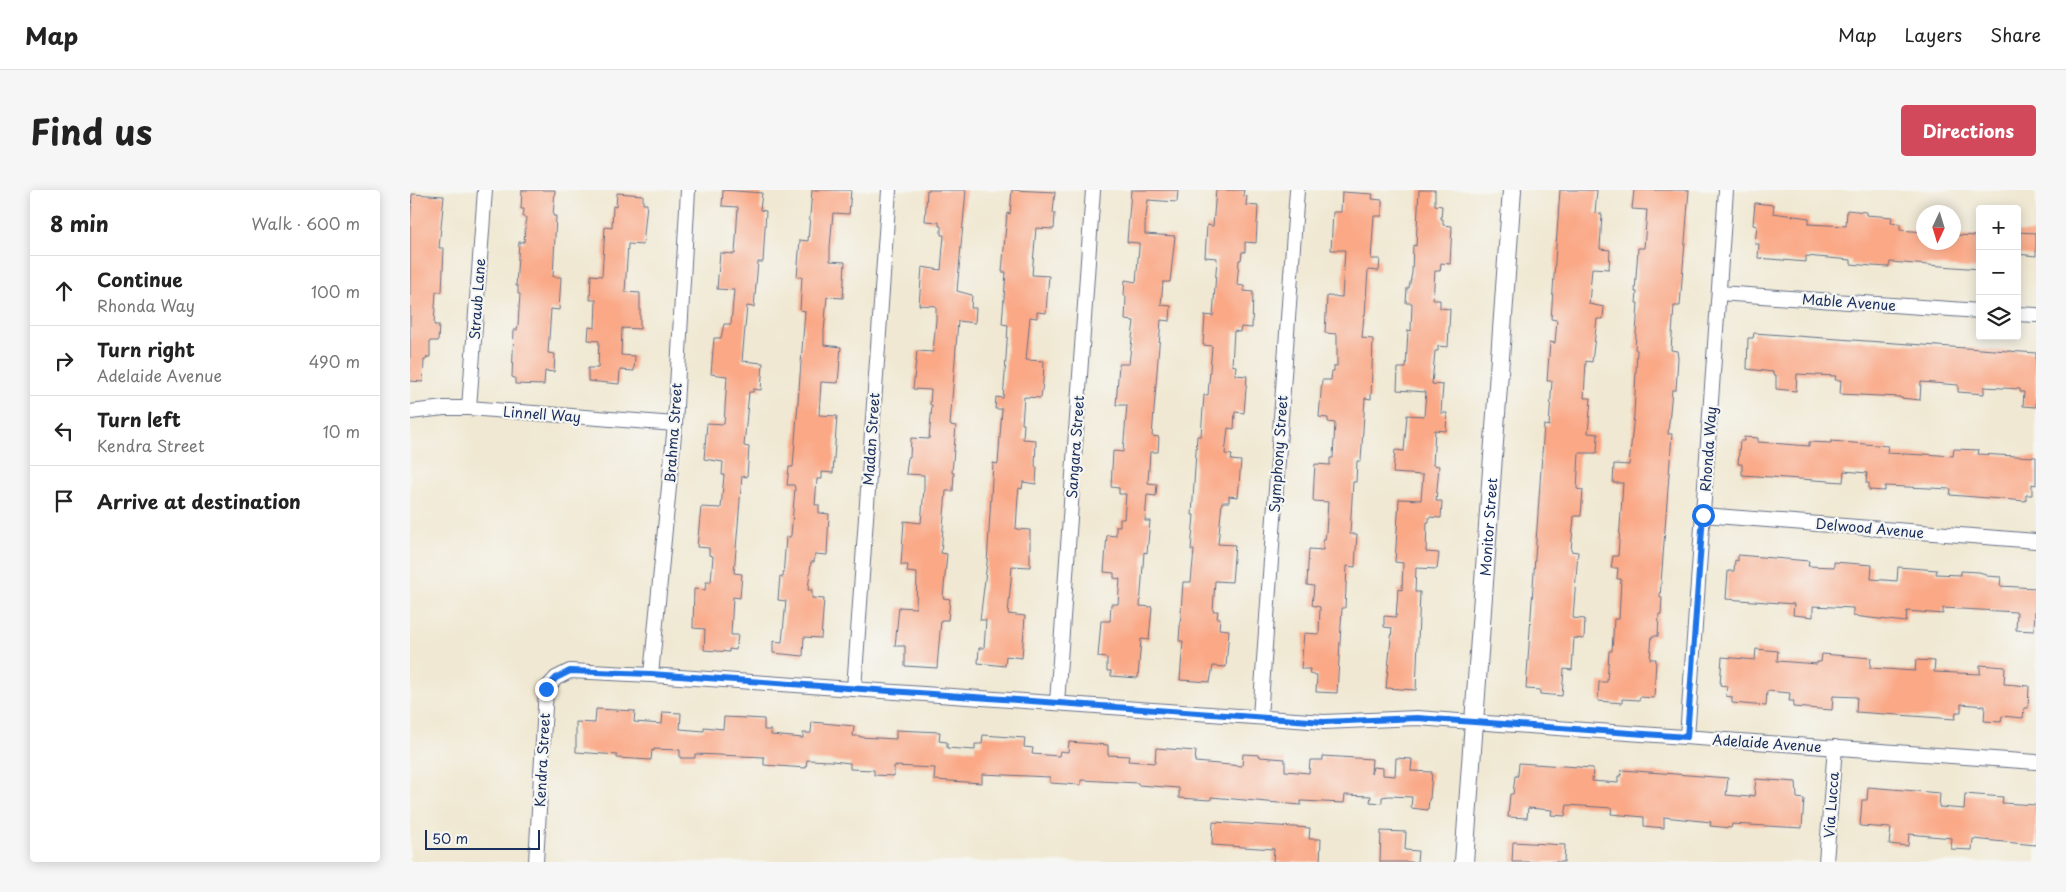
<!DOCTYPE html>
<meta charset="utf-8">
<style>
:root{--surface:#fff;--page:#f6f6f6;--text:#222;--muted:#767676;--line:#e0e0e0;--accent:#d1495b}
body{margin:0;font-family:"Playpen Sans",sans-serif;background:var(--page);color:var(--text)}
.controls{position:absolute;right:15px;top:15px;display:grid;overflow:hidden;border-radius:5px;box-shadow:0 2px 12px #0003}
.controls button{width:45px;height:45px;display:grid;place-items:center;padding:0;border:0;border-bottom:1px solid var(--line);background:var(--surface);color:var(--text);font:25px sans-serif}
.compass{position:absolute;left:1506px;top:15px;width:45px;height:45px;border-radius:50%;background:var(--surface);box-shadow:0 2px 12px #0003;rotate:184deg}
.scale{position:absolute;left:15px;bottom:12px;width:115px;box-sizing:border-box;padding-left:5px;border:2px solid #1b2f5e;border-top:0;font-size:14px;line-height:18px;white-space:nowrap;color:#1b2f5e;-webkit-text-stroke:4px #f6f6f2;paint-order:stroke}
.stop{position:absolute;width:15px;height:15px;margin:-11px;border:4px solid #1a73e8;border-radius:50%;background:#fff}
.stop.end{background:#1a73e8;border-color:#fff;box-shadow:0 1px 5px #0008}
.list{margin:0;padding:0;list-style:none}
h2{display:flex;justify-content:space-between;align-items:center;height:65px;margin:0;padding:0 20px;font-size:21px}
h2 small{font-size:16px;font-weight:400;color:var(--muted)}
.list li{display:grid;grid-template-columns:32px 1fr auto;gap:15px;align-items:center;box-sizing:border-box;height:70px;padding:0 20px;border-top:1px solid var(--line)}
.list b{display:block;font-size:19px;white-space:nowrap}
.list p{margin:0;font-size:16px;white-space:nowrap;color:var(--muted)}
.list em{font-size:16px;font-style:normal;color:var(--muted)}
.icon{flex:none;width:28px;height:28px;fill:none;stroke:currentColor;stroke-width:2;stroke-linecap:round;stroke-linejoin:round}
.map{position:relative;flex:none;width:1626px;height:672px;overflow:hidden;border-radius:5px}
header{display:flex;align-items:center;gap:30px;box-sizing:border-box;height:70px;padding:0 25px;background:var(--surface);border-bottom:1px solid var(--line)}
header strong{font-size:24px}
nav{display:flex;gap:28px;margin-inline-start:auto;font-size:18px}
.intro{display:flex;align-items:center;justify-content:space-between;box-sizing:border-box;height:120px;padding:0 30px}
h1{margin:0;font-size:35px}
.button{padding:12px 22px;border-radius:5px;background:var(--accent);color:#fff;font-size:18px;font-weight:700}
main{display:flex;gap:30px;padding:0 30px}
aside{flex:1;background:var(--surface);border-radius:5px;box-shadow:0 2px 12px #0003}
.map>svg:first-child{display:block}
</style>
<header>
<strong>Map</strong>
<nav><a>Map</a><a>Layers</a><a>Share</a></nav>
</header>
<div class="intro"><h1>Find us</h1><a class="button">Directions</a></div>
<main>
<aside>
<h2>8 min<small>Walk · 600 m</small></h2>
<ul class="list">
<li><svg class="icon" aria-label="ahead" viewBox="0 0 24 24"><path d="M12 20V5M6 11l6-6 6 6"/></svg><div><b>Continue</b><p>Rhonda Way</p></div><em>100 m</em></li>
<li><svg class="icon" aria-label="right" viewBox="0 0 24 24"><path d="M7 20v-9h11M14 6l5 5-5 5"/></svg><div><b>Turn right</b><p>Adelaide Avenue</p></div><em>490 m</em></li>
<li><svg class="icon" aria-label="left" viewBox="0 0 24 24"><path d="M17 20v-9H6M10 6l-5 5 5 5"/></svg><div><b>Turn left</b><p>Kendra Street</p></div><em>10 m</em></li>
<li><svg class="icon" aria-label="arrive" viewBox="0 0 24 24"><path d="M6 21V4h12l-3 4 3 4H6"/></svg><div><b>Arrive at destination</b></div></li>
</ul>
</aside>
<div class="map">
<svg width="1626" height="672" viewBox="0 0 1626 672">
<rect width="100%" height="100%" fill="#f6f6f2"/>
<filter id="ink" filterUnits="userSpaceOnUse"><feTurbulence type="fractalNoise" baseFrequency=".02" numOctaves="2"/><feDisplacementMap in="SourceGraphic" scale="10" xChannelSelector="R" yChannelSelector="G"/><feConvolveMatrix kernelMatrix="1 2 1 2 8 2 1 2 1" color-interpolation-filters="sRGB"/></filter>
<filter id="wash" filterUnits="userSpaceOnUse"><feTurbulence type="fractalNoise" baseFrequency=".0096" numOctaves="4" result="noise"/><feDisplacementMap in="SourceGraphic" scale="20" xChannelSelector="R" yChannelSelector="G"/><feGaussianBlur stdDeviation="1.12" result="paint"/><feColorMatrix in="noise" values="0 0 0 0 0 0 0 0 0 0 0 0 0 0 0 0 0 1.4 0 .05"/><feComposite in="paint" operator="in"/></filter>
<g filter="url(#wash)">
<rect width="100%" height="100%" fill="#f0e8d2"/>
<g id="blocks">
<path fill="#faa886" d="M112 0H145L143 26H146L143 87H151L149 120 141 119 138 163 145 164 144 182 135 181 134 195 105 194V188L102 187 104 140H107L108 135 110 104H108V96H106L109 52H114L116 27H113L114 19H111Z
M313 0 352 3 350 20 356 21 353 72H348L344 117 337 116 332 171 353 173 351 200 343 199V202H339L334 256 339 257 337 287 332 286 324 383 332 384 330 408 323 407 321 445H328L326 460 319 459V462L294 460 295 439 283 438 284 399 295 400 296 392H301L303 366 299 365V358L287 357 291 317 311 318 314 285H312L313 272 294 269 297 233 314 234 317 186 301 184 304 148H311L314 134H321L324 100 307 99 310 63 325 64 328 17 312 16Z
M402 0H441L439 24 423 23 420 57V71L435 72 433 108 417 107 414 142V155L431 157 428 193 411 192 409 225 427 226 423 283 412 282V289H407L405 315H409V323L419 324 417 365 405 364 404 372H401L398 400H402V408L414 409 411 448 394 447 393 466 363 463V451L372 452 376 411 368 410 370 386 373 387 376 347H380L381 345 385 298 384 295H377L379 277H383L395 121 390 120 392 87H387L390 50 398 51Z
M517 0H556L547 101 562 105 561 118H566L565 133 548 131 540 235 546 236 542 283H544L543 301H536L531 363 537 364 533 408 540 409 538 430H531L527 478 495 476V456H485L489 417 506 418 507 383 497 382 498 375H491L494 331 511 333 514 299V285L496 284 498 267H500L501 248 519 249 522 215H520L521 200 503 199 507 161 523 162 526 130V116L509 115 512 77 531 80 534 45H531V36H529V32L515 31Z
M602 0 645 2 643 23H645L644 39 626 38 622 85 639 86 637 108 636 123 627 122V128L620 127 616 170 634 171 633 192 631 208 614 207 612 234H614L613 249 626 250 625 277H627L626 294 613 292 612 299 609 298 608 306 606 339 620 340V377L602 376 601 390 598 424 615 426 612 468 596 466 595 476 568 473 569 458H574L576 430H570L577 373 583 273 588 274 592 219H585L586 207 593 208 595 184 598 135 592 134 596 82H592L597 23 600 24Z
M721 0H768L767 12 738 10 735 34V44L765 46 760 92H753L751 115 761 116 760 131 751 130 742 246 749 247 748 262H740L738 293 747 294 746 306 737 305 735 331H740L737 363 734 362 730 416 742 417 739 450 731 449 728 488 701 486V481H697V468L688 467 691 431H700L701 414H708L710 389 704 388V383L694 382 697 345 706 346V336H710V329H714L716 304H709V298L701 297 703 261 713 262 717 215H706L709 174H719L724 131 715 130 716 106H714L715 90 726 92 729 57V53L717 52Z
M806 0H834L833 5 837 6 836 15 848 16 846 53 835 52V62H832L831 70H829L827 95 834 96V101L843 102 842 138 831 137 830 142 824 141 822 175 826 176 825 185 837 186 834 223 825 222 824 239 818 238 815 264 822 265 821 270 831 271 828 307 819 306V312H812L808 354 825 355 822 392 805 391 803 421H808L807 428H810L809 439 819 440 816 477 803 476 800 492 770 490 773 451H769L773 392H781L784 360H781L784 325H782L787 246H791L794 205H798L802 156 793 155 795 125 803 126 807 68 795 67 797 35 803 36Z
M1009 0H1025V15L1032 16 1031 29H1033V35L1042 36 1040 74 1031 73 1030 81H1025L1023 110H1030V118L1040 119 1038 157 1028 156V161H1025L1022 194 1033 195 1031 223H1037L1036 241 1025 240 1023 275 1029 276 1026 311H1032L1031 328 1019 327V332H1017L1016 362 1029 363 1027 379 1006 378 1005 402H1010L1006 500 976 498 982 438 974 437V426L986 427 988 399 992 400 993 373 985 372 989 309 1011 310 1013 285 983 283 985 260 994 261 997 225 1014 226 1016 202 987 200 988 178H996L998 140 1001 141 1002 113H996L997 98H999L1002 83 1003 55 1006 56Z
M1150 0H1187L1185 23 1192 24 1190 59 1200 60 1199 79 1182 78 1179 114 1194 117 1193 129H1187L1182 172 1176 171 1174 208H1181L1178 243 1188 244 1187 263H1169L1167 299 1173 300 1171 326H1164L1161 361 1168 362 1163 428 1175 429 1174 449 1164 448 1162 480 1154 479 1152 506 1130 504V500L1116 499 1134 235 1139 236 1142 191H1137L1140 152 1145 153 1147 130 1141 129Z
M1224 0H1279L1270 116H1264L1261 160 1267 161 1268 168 1266 200H1262L1258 244H1262L1250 407 1252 408 1251 424H1249L1248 446H1242L1240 469H1246L1244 508 1230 507 1229 510 1212 509V513L1188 511 1189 492H1197L1199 461H1202L1204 429H1209L1211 389H1207L1208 378H1201L1203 366H1208L1213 293H1203L1204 274 1219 275 1224 225 1227 160 1225 159 1228 113H1226L1227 102H1225L1228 58H1234L1237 20 1222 19Z
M932 2 963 4 962 9 972 10V26H964L961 69H970L969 81 958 80 955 125H954L952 148 963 149 961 209 955 208 951 271H947L946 292H943L940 344H947L945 377 937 376 935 418H932L927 503 906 502 907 485 899 484 900 479H891L894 443 909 444 910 417 902 415 904 396 897 395 898 374 899 359 913 360V350H915L916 342 918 312 903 311 904 290 905 274 920 275V268H923L925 233 918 232V228L909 227 912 190H921L922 181H924V176H927V144L915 143 917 106 932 107 935 60H921L923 22H931Z
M207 3 233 5V14H237L233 55 218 54 215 102 230 103V139L212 138 211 165 225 166 224 181 210 180 209 194 178 191V178H188L189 151 178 150 179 137 185 138 186 110H180L181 85 192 86 195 37 202 38 203 16 206 17Z
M2 4 34 6 29 58H34L32 102H26L24 135H29L28 151H20V167H17L16 170H14L13 192 0 191V38Z
M1345 13 1364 15 1363 23 1399 28V34L1436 36 1437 20 1456 22V25L1482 27 1481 33 1490 34V40L1514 42V52H1544V45L1570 46V79L1480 72 1479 77 1462 76 1441 74V70L1396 66V72L1348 68 1349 54H1345L1347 36 1343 35Z
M1607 42 1626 43V66L1607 64Z
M1344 143 1626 163V217L1613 216 1614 202H1610V199L1574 197V204L1548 202V195L1511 192 1510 210 1490 208V207L1430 204 1431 190H1425L1426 186 1387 184 1386 201 1366 199V185H1363V182L1337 179 1338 148H1343Z
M1334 247 1348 248V252L1399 256V252L1421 253V251L1478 256 1477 263 1514 265V264L1543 266 1544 259 1569 260 1568 264 1626 267V295L1622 294V305H1616V311L1540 305 1541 299 1475 296V301L1459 300V293H1456L1457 283 1434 281 1433 292 1332 285V274H1328L1330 251H1334Z
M1328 365 1399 371 1398 376 1424 377V372L1462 375 1461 389 1487 391 1488 377 1527 380 1526 384 1551 385V381L1569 382 1576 384V386L1591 387 1590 396 1626 398 1624 441 1606 440 1607 422 1533 418V424L1497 421 1496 432 1443 426V418L1403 416V427L1383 425 1384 414 1316 409 1318 381H1324L1325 370 1328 371Z
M1346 459 1368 461 1367 471 1407 474V472H1411L1412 464 1461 468 1460 478 1505 481 1506 470 1525 471 1524 482 1570 484V475L1595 477 1594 494 1619 496 1618 518H1614L1613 528 1592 526 1591 532 1574 531 1575 516 1551 514V522H1546L1545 529 1446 522 1447 507 1423 506 1422 520 1383 517 1384 511H1379L1380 503 1357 501 1356 516 1322 513V507L1316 506 1317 496 1310 495 1312 467 1345 470Z
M186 519 225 521 224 532 252 534 253 522 271 523 270 539 294 541V537L313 539 314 527 336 528 354 529V540H361V545L393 548V543H401L402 532 444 536 443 546H450V547L486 549V540L530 542 529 551 537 552V558L565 560V554H572L573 545 615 548 614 557 623 558 622 564 649 566 650 561 658 562 659 552 698 555V565L719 566 718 571 745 573 746 558 786 561 785 572 832 576 833 564 850 565V567L875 569V581L899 583 900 570H913V566L962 569 961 584 963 577 973 578V585L985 586 986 568 1002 569 1001 581 1022 582 1020 609H1019L1018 620 1001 618 1002 607 979 606 972 607V613L960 612 961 606 935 605 934 613 891 611V615L801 607V610L769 608V598L728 595V593L671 590V595L640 593V587L572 584V593L524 590 525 578 484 576V586L464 585V580L440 579V573L422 571 397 570 396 578 354 575V567L285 564V568H270V560L244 559V561L242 560 241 570 207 568V565L166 562V532L185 533Z
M1109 573 1183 578 1182 591 1208 593V586H1211L1212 580 1318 588 1316 605 1340 607V605L1344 606 1346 589 1386 592 1387 608 1394 609 1392 638 1322 634 1321 638 1300 636 1301 632 1254 627V638L1234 636V627L1201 624 1202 618 1157 615 1155 626 1141 625 1142 620 1118 618 1117 628 1098 627 1100 604H1103L1105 586H1108Z
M1458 597 1530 603 1529 617 1554 619 1555 604 1593 607 1592 613 1626 615V655L1563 649 1562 660 1541 659 1542 648 1499 644 1498 656 1479 654 1481 638 1450 636 1452 610H1457Z
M803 632 900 638 899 649H911L910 672H863L864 659 802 655Z
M971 641 996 642 995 660 1008 661 1007 672H970Z
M1103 652 1155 655 1154 672H1102Z"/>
</g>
</g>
<g filter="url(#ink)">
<use href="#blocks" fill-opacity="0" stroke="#667087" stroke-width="1"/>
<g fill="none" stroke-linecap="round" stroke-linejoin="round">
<g stroke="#667087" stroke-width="16">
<path id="minor" d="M1309 103 1570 121
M1607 124 1626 125
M59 218 75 0
M0 222 34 218H59L265 234
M1293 325 1626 351
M241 485 265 234 278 0
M444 499 479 0
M647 513 683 0
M850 527 887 0
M1277 547 1316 0
M126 672 136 499 146 488 160 481 241 485 914 532 1007 528 1626 572
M1416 672 1425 557"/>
</g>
<g stroke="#667087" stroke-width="20">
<g id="tertiary">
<path id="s1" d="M1054 672 1102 0"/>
</g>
</g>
<use href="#minor" stroke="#fff" stroke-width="14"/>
<use href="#tertiary" stroke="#fff" stroke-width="18"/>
</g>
</g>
<g fill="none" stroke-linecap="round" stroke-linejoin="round" filter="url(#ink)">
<path stroke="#1a73e8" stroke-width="6" d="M136 499 146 488 160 481 241 484 914 532 1007 528 1277 547 1293 325"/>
</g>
<g text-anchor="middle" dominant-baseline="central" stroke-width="4.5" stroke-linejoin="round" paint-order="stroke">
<g font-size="14" fill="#1b2f5e" stroke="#f6f6f2">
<text transform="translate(67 109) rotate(-86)">Straub Lane</text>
<text transform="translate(1439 112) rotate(4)">Mable Avenue</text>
<text transform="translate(132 224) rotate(4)">Linnell Way</text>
<text transform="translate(263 243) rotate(-86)">Brahma Street</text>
<text transform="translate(461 249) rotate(-86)">Madan Street</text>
<text transform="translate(665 257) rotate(-86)">Sangara Street</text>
<text transform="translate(1298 259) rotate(-86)">Rhonda Way</text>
<text transform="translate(868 264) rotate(-86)">Symphony Street</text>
<text stroke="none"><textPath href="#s1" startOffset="336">Monitor Street</textPath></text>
<text transform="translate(1460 338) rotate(5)">Delwood Avenue</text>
<text transform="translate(1357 553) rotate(4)">Adelaide Avenue</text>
<text transform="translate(132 570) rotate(-87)">Kendra Street</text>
<text transform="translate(1421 615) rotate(-86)">Via Lucca</text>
</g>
</g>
</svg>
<div class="controls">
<button>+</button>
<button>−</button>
<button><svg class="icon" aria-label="layers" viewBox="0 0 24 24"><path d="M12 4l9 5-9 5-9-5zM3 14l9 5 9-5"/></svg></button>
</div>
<svg class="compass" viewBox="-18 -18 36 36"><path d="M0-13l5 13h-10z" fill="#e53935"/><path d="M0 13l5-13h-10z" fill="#767676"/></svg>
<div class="scale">50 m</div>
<div class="stop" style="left:1293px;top:325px"></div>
<div class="stop end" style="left:136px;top:499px"></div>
</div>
</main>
